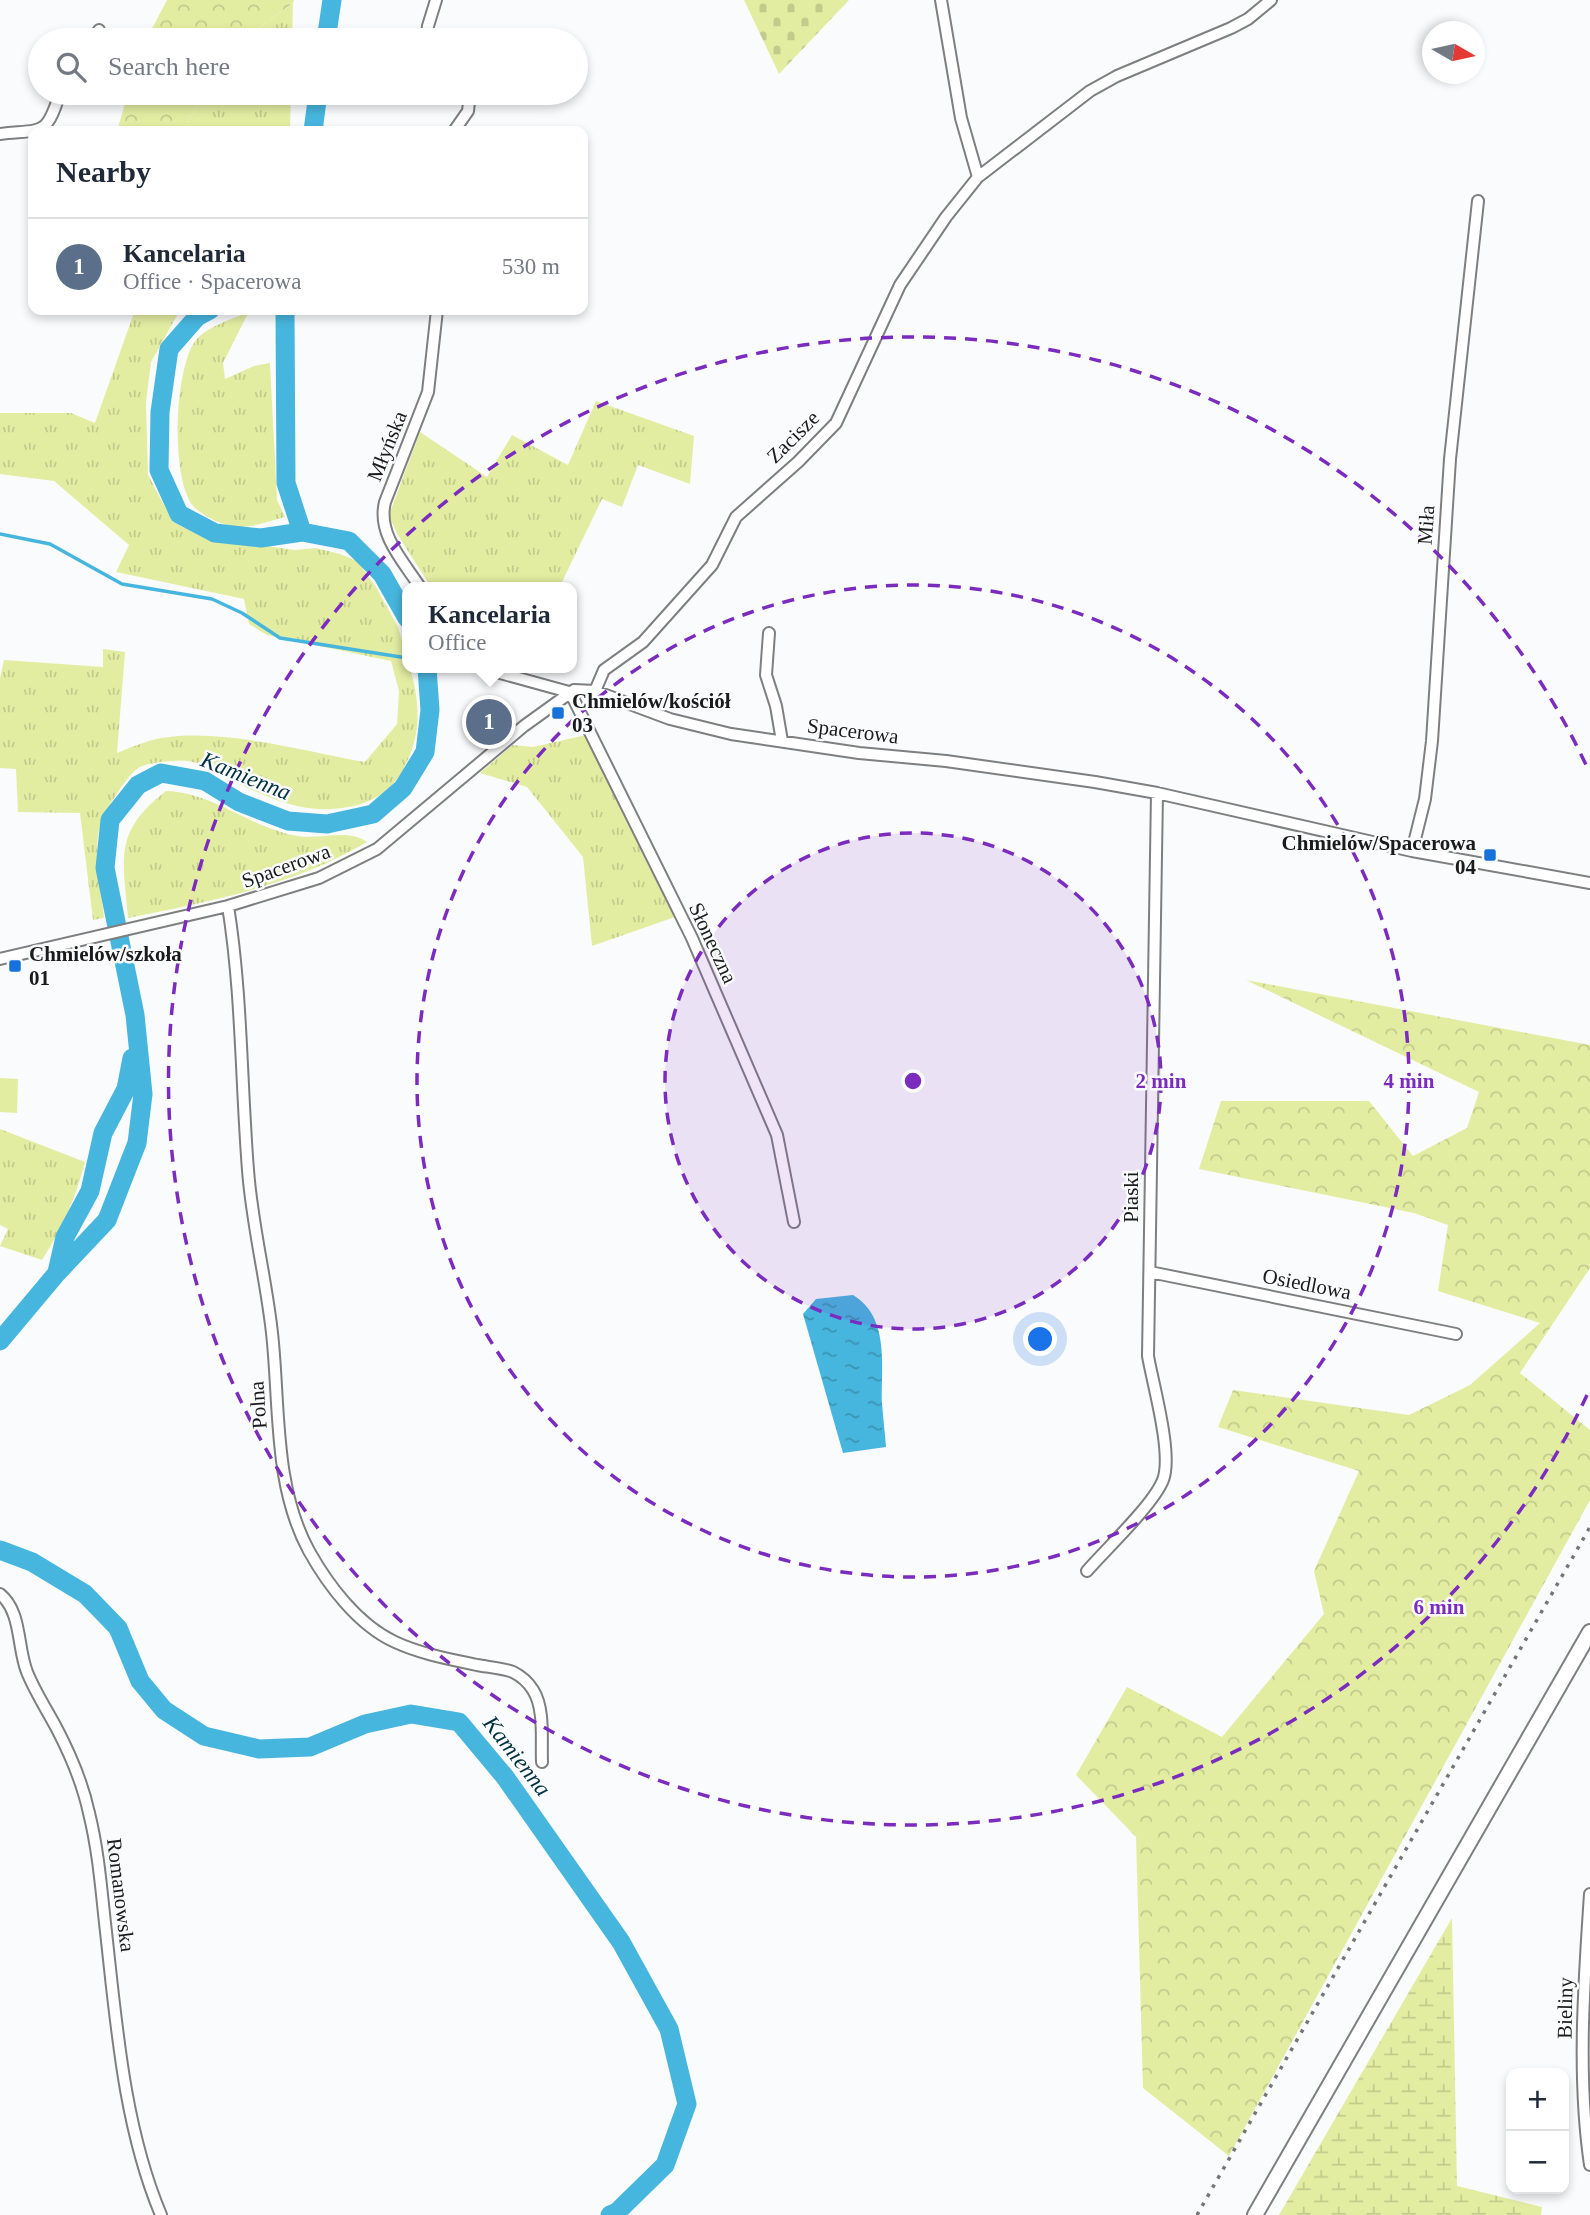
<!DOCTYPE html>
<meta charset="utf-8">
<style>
:root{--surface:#fff;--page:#f2f2f3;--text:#1f2937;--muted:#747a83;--line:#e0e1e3;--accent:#b45309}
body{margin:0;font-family:Georgia,serif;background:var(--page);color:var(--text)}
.controls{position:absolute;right:21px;bottom:21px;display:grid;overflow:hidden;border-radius:14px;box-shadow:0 4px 10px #0003}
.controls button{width:63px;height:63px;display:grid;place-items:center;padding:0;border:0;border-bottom:2px solid var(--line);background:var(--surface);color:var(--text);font:35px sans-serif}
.compass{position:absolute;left:1422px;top:21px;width:63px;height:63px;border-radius:50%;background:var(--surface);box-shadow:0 4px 10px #0003;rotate:99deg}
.you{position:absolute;left:1041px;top:1340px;width:24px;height:24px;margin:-18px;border:5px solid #fff;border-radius:50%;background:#1a73e8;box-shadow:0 0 0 10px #1a73e833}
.badge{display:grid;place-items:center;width:46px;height:46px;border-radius:50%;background:var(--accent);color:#fff;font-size:23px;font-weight:700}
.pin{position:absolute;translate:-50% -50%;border:4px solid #fff;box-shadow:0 2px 7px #0006}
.popup{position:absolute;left:402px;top:582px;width:175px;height:91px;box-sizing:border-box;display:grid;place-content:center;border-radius:14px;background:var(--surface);filter:drop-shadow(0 2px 5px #0005);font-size:23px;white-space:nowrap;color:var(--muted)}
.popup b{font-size:26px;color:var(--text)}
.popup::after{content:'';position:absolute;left:50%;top:100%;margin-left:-14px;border:14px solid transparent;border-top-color:var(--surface)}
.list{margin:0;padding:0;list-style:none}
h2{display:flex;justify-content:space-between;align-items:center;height:91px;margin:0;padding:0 28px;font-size:30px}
h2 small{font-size:23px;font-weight:400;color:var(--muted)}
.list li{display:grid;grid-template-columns:46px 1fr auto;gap:21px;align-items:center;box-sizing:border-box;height:98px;padding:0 28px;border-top:2px solid var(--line)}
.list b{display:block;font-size:26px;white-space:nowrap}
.list p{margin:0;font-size:23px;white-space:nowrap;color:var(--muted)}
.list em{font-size:23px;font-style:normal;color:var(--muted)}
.icon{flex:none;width:38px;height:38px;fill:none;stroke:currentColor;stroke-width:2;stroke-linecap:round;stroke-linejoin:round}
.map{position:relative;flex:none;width:1590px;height:2215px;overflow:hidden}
.search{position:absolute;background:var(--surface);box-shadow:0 4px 10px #0003;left:28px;top:28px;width:560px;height:77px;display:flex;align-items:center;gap:18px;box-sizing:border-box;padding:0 24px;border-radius:38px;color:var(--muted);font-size:26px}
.panel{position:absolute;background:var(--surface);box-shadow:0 4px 10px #0003;left:28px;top:126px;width:560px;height:189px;border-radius:14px}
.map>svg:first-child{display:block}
</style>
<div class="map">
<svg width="1590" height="2215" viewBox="0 0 1590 2215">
<defs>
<pattern id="grass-tufts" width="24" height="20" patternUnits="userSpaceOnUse" patternTransform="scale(1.75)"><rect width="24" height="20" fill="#e3eda2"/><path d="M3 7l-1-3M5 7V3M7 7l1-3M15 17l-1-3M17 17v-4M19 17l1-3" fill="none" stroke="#c2cb8b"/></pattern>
<pattern id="forest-crowns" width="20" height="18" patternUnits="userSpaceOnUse" patternTransform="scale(1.75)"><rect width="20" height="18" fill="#e3eda2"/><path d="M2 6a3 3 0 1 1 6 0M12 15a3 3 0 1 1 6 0" fill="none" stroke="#c2cb8b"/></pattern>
<pattern id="wetland-marsh" width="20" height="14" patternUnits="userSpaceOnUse" patternTransform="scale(1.75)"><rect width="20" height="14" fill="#e3eda2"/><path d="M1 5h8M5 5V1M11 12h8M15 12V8" fill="none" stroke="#c2cb8b"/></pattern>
<pattern id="cemetery-stones" width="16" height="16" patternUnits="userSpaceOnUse" patternTransform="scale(1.75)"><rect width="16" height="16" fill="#e3eda2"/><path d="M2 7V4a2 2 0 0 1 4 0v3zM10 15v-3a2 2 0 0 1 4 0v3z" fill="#c2cb8b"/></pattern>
<pattern id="water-ripples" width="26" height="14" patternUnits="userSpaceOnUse" patternTransform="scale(1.75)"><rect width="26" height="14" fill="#47b6de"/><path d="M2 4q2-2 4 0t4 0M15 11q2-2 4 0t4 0" fill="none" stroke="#3a93b3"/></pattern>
</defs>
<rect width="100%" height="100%" fill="#fafbfc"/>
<path fill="url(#grass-tufts)" d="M293 3 292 40H242Z
M205 93H291L290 131H182Z
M135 310H180L151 362 146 402 148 475 173 522 201 536 294 550 316 548 340 554 357 561 376 587 398 627 407 657V668H410C421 707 422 738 400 775 388 793 369 804 348 807 298 816 265 795 221 776 212 773 203 765 193 762 182 759 151 762 140 767 129 772 108 806 103 818 98 827 97 844 97 854 97 875 102 897 104 918L93 920 80 813 18 812 16 769 0 768V678L4 660 103 667V649L125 652 117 753C134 746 150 739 169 737 230 730 304 751 365 762L397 724 399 691 391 661 267 635 249 624 244 599 116 572 129 545 54 481 0 474V413H71L95 423Z
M248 313 223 363 225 379 254 366 270 363 277 500 285 517C272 520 257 526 243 527 229 529 204 517 194 507 170 481 174 367 196 340 207 327 233 318 248 313Z
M596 401 694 436 690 484 638 465 622 507 602 499 561 584 568 587H431L397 534 389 515 420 432 487 477 512 435 568 465Z
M586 735 675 917 592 946 583 857 527 787 480 773 513 745 533 747Z
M166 791C213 792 252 829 298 836 321 840 347 828 367 842 293 886 211 901 128 918 123 858 113 832 166 791Z
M0 1129 85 1162C76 1197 62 1229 42 1260L0 1246 8 1229 0 1225Z"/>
<path fill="url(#forest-crowns)" d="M167 0H294L293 3 242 40H146Z
M128 93H205L182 131H117Z
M1246 980 1590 1045V1268L1520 1373 1590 1430V1500L1229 2156 1143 2088 1136 1837 1076 1775 1127 1687 1222 1737 1324 1614 1314 1571 1359 1471 1218 1427 1233 1390 1409 1415 1470 1385 1540 1323 1438 1291 1448 1225 1414 1213 1199 1169 1221 1101H1369L1413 1156 1467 1128 1479 1092Z"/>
<path fill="url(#wetland-marsh)" d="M1452 1918 1457 2186 1542 2207 1541 2215H1279Z"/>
<path fill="url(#cemetery-stones)" d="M744 0H849L779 74Z"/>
<path fill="#e3eda2" d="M0 1078 18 1079 17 1113 0 1112Z"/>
<path fill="url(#water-ripples)" d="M853 1295C890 1317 881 1367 882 1403 883 1418 885 1433 886 1447L843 1453 803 1314 816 1299Z"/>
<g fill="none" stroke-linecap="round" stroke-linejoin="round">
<path stroke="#47b6de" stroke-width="3.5" d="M0 534 50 544 122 584 212 599 242 613 280 638 407 658"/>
<path stroke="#47b6de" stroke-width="19" d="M326 40 332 0
M313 131 318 93
M210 310 197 317 169 349 160 412 159 470 179 514 215 533 261 538 302 532
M285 310 286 483 302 532 349 541 382 574 407 618
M57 1272 65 1237 90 1191 103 1133 126 1089 132 1058
M0 1341 57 1273 107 1220 137 1143 143 1094 135 1015 105 868 110 820 138 785 161 773 205 781 239 802 288 821 327 824 373 814 403 788 425 752 430 710 427 668
M0 1550 32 1562 85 1594 118 1628 140 1681 164 1710 204 1736 259 1749 310 1747 365 1724 411 1714 459 1722 505 1777 621 1942 669 2029 687 2104 665 2165 617 2212 610 2215"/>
<g stroke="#7e7f80" stroke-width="14">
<path id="minor" d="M941 0 961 118 978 177
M93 40 99 30
M426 40 428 26 436 0
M454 131 468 111 470 93
M0 134C43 129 46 137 60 93
M420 587C403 561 377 534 385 502L428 392 437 310
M769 633 766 675 776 706 782 741
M482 668 569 692 574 700 692 938 777 1135 794 1222
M595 691 604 670 643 642 712 565 736 517 798 462 836 423 900 285 946 217 978 177 1090 91 1117 76 1231 28 1248 19 1271 0
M1412 851 1425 799 1432 741 1450 459 1478 201
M228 906C242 993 241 1082 248 1170 252 1225 266 1278 272 1333 280 1404 273 1485 309 1551 328 1585 358 1625 395 1642 421 1654 449 1659 477 1665 488 1667 502 1668 513 1672 521 1676 528 1682 533 1690 545 1709 541 1740 542 1762
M0 959 228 906 319 878 377 849 524 726 574 690 595 691 670 719 731 734 859 753 946 761 1095 782 1157 793 1412 851 1590 883
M1150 1272 1456 1334
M1087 1571C1106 1549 1153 1505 1163 1480 1173 1454 1153 1385 1148 1356L1157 793
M0 1594C22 1612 17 1647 27 1672 35 1692 47 1710 57 1729 70 1754 83 1785 89 1813 98 1849 101 1886 105 1923 116 2019 123 2125 161 2215
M1590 1894C1584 1984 1577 2076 1590 2165"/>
</g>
<g stroke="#7e7f80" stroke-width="18">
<path id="major" d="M1255 2215 1590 1632"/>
</g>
<use href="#minor" stroke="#fff" stroke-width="10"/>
<use href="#major" stroke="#fff" stroke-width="14"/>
<path stroke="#747576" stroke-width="3.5" stroke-dasharray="3.5 7" stroke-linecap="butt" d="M1197 2215 1590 1527"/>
</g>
<circle cx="913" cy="1081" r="248" fill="#7b2cbf" fill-opacity=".12"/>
<g fill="none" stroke="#7b2cbf" stroke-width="3.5" stroke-dasharray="12 9">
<circle cx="913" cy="1081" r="248"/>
<circle cx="913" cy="1081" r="496"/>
<path d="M1587 1395A744 744 0 1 1 1587 767"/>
</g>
<g fill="#1671db" stroke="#fafbfc" stroke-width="2.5">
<rect x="551" y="706" width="14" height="14" rx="3.5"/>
<rect x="1483" y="848" width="14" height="14" rx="3.5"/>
<rect x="8" y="959" width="14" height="14" rx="3.5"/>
</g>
<g text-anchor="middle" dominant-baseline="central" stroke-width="5" stroke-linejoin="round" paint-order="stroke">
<g font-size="21" fill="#1b1b1c" stroke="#fafbfc">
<text transform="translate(793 437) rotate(-45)">Zacisze</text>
<text transform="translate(387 446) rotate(-68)">Młyńska</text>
<text transform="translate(1426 525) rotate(-86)">Miła</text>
<text transform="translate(853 731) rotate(7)">Spacerowa</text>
<text transform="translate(286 866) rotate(-20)">Spacerowa</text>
<text transform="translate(713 943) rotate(65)">Słoneczna</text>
<text transform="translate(1131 1197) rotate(-90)">Piaski</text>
<text transform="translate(1307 1284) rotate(11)">Osiedlowa</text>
<text transform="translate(258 1405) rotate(-94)">Polna</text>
<text transform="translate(121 1895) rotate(83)">Romanowska</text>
<text transform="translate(1565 2008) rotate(-89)">Bieliny</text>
</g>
<g font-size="21" font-weight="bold" fill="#1b1b1c" stroke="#fafbfc" text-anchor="start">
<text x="572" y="701">Chmielów/kościół<tspan x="572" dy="24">03</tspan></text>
<text x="1476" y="843" text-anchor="end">Chmielów/Spacerowa<tspan x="1476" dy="24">04</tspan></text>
<text x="29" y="954">Chmielów/szkoła<tspan x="29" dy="24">01</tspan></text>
</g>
<g font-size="23" font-style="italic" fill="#003141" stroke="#fafbfc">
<text transform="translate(246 776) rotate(22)">Kamienna</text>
<text transform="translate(517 1756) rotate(52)">Kamienna</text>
</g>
</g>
<circle cx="913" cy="1081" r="10" fill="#7b2cbf" stroke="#fafbfc" stroke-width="3.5"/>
<g font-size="21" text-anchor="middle" font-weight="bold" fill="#7b2cbf" stroke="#fafbfc" stroke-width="5" stroke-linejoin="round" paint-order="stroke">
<text x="1161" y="1088">2 min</text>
<text x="1409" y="1088">4 min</text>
<text x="1439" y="1614">6 min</text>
</g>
</svg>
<div class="controls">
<button>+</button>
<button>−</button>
</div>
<svg class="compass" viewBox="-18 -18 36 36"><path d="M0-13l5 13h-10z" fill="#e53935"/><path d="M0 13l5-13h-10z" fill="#747a83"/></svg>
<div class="you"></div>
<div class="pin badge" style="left:489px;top:722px;background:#5c6f8a">1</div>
<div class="popup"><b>Kancelaria</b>Office</div>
<div class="search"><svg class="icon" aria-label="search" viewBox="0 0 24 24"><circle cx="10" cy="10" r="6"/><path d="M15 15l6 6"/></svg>Search here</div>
<section class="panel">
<h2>Nearby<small></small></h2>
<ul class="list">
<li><span class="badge" style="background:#5c6f8a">1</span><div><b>Kancelaria</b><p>Office · Spacerowa</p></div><em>530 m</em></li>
</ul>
</section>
</div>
